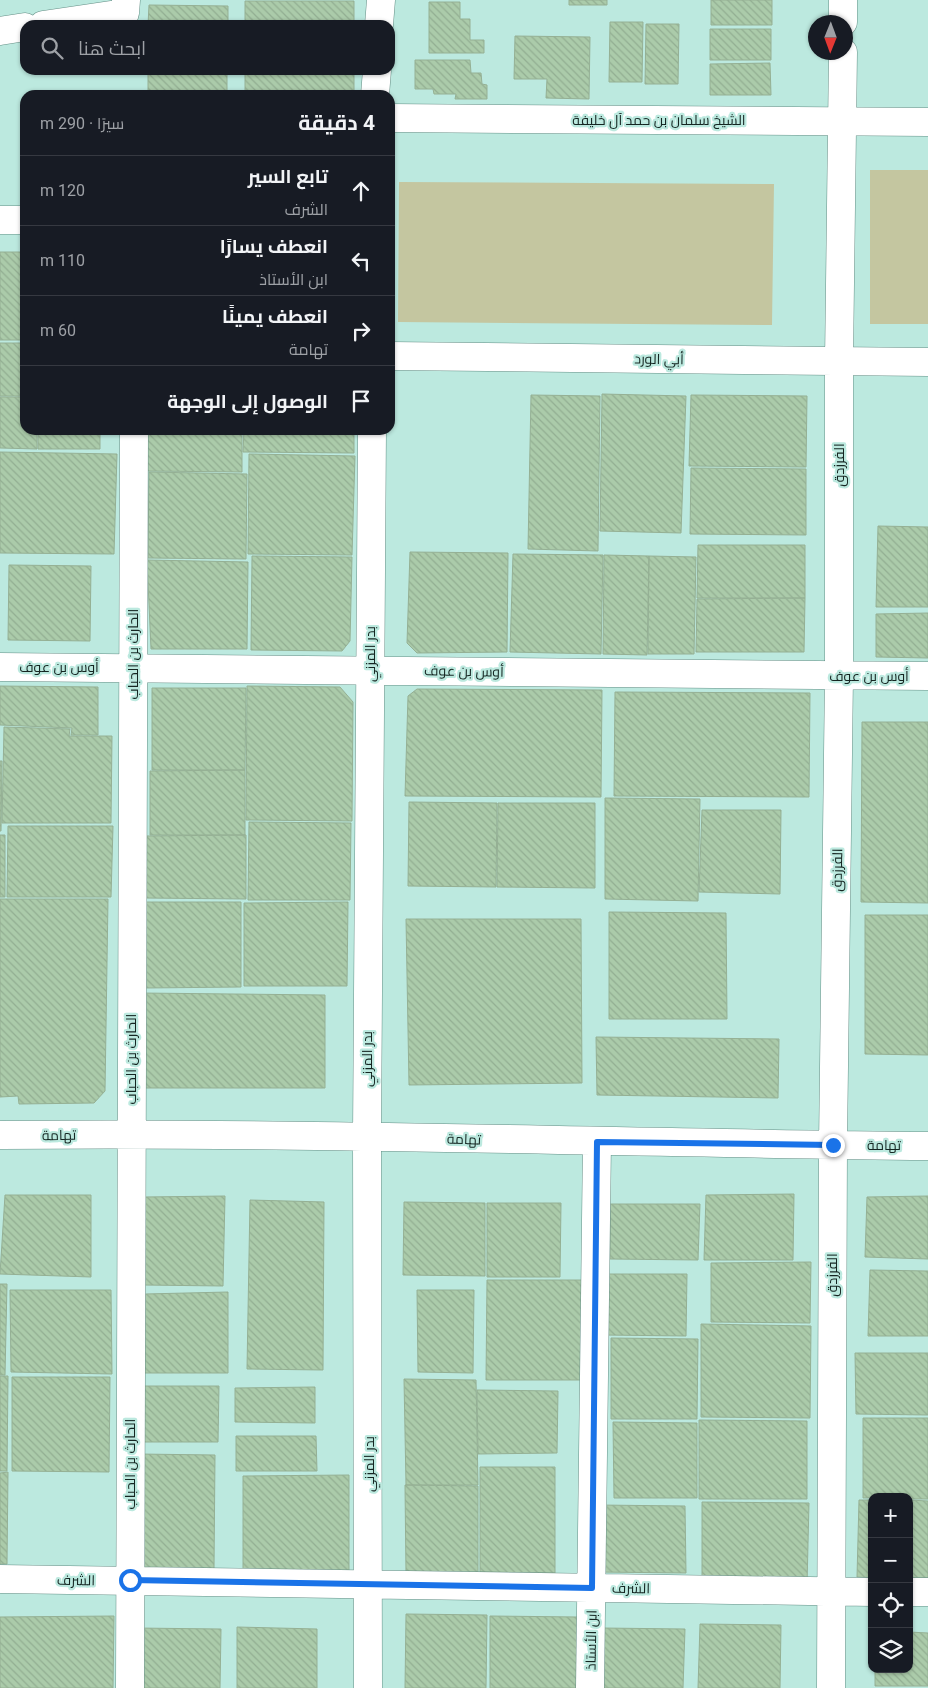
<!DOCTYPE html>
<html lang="ar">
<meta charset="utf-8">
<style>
:root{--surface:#171b24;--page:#242831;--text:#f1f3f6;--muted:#9ea1a6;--line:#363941}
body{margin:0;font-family:Roboto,Cairo,sans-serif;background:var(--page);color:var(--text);direction:rtl}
.controls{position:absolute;right:15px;bottom:15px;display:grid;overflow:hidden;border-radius:10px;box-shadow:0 1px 4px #0004}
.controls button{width:45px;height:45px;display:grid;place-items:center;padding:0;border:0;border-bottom:1px solid var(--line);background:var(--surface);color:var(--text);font:25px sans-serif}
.compass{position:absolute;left:808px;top:15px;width:45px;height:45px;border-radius:50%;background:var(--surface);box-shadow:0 1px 4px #0004;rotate:181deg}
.stop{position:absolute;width:15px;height:15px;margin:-11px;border:4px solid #1a73e8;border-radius:50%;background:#fff}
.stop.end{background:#1a73e8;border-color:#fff;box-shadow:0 1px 5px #0008}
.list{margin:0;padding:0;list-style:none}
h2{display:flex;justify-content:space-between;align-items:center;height:65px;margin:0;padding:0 20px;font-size:21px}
h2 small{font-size:16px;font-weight:400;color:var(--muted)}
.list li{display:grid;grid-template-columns:32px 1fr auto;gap:15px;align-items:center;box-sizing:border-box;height:70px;padding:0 20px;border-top:1px solid var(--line)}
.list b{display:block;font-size:19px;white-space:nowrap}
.list p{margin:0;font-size:16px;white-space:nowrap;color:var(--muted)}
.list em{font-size:16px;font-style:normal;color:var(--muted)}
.icon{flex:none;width:28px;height:28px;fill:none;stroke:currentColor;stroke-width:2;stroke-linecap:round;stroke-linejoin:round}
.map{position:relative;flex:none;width:928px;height:1688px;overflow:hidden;direction:ltr}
.search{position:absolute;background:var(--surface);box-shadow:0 1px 4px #0004;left:20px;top:20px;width:375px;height:55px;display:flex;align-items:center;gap:12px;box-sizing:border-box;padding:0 18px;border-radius:15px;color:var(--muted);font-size:19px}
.panel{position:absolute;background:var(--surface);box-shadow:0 1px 4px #0004;left:20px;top:90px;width:375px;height:345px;border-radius:15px;direction:rtl}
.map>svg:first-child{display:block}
</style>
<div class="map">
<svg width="928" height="1688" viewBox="0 0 928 1688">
<defs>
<pattern id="building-back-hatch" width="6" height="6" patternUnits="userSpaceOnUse" patternTransform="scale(1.25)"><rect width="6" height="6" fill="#abcbaa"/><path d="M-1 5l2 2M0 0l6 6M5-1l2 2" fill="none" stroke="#92ae92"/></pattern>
</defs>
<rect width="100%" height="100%" fill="#bce9df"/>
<path fill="#c4c6a0" d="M870 170H928V324H870Z
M399 182 774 184 772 325 398 322Z"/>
<path fill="url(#building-back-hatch)" stroke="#95b094" d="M569 0H607V5H569Z
M711 0H772V25H711Z
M245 1H354V25H245Z
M429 2H460V19H470V40H484V53H429Z
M149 5 228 6V25H148Z
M610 22H643L642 82H609Z
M646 24H679L678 84H645Z
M710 29H771V60H710Z
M515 36 590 37 589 99 546 98 547 79H514Z
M415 60H470L471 73H481L482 84 487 85V99H455L456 94H434L433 89H415Z
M770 63 771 95H710V64Z
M148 70H227V95H148Z
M245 70H354V95H245Z
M0 252H25V340H0Z
M0 343H25V396H0Z
M602 394 686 396 681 533 600 531Z
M531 395 600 396 598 551 528 549Z
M691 395 807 396 806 467 689 466Z
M0 397H25V430H37V449L0 448Z
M38 430H100V449H38Z
M147 430H242V472L147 471Z
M244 430H354V453L243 452Z
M0 452 117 454 114 554 0 553Z
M249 454 355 456 352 555 248 554Z
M691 468 806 469V535L690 534Z
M149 472 247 474 246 559 148 558Z
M878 526 928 527V607H876Z
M698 545H805V598H697Z
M410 552 508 553 507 652 417 653 407 643Z
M513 554 603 555 601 654 510 652Z
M604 555 649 556 647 655 603 654Z
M252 556 352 557 350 641 342 651 251 650Z
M649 556 696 557 694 654H648Z
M147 560 248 562 247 649H151Z
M9 565 91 566 90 641 8 640Z
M805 598 804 652H696L697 599Z
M928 613V658L876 657V614Z
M0 686 98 687V735H71L72 728 0 725Z
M247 686 340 687 353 702 352 821 246 820Z
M152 688H246L245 770H152Z
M417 689 602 690 601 797 405 796 408 696Z
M615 692 810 693 809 797 614 796Z
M862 722H928V903L861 902Z
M4 727 70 729 69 736H112L111 823H2Z
M0 761H2L1 831H0Z
M245 770V835H150V771Z
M605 798 700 799 698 901 605 899Z
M409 802 497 803 496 887 408 886Z
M498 803H595V888L497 887Z
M702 810H781L780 894 699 892Z
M249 822 351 823 350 900H248Z
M8 826H113L111 897H7Z
M0 835H5V897H0Z
M246 835V899L143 898 144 836Z
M0 899H108L105 1091 94 1103 19 1104 18 1096 0 1097Z
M145 902H241V987L146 988Z
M348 902 347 986H244V903Z
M609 912 726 913 727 1019H609Z
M865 915H928V1055L865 1054Z
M406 919H581L582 1083 409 1085Z
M140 993 325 995V1088H139Z
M596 1037 779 1039 778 1098 597 1095Z
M794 1194 793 1260H704L706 1195Z
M5 1195H91V1277L0 1274Z
M225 1196 223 1286 143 1285 144 1197Z
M928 1196V1259L865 1257 867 1197Z
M250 1200 324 1202 323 1370 247 1369Z
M404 1202 485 1203V1276L403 1275Z
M487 1203H561L560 1277H487Z
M610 1204H700L698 1260 610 1259Z
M811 1262 810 1323 711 1322V1263Z
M870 1270 928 1271V1336H868Z
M605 1274H687L686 1336 603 1335Z
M487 1280H585V1380H486Z
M0 1284H7L5 1375H0Z
M10 1290H111L112 1374 11 1372Z
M417 1290H474L473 1373 418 1372Z
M228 1292V1373H144L145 1294Z
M701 1324 811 1326 810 1418 701 1417Z
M611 1338 698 1339 697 1419H611Z
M855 1353H928V1415L856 1414Z
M0 1376H8L7 1471H0Z
M12 1377H110L109 1472 12 1471Z
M404 1379 476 1380 478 1485H406Z
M141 1386H219L218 1442H140Z
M315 1387V1423L235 1422V1388Z
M477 1390 558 1391 557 1453 478 1454Z
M863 1418H928V1499H909V1497L863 1498Z
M699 1420 807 1421V1499H699Z
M613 1422 697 1423V1498H614Z
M236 1436H316L317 1471H236Z
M138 1454 215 1455 214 1569 137 1568Z
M480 1467H555V1573L480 1572Z
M8 1472 7 1564H0V1473Z
M349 1475V1575H243V1476Z
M405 1485 478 1486V1574H406Z
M859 1500H872V1578L857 1577Z
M909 1500 928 1501V1578H909Z
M702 1502 809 1503 807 1585 702 1583Z
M598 1505 685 1506 686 1573 597 1572Z
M406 1614 487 1615 486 1688H405Z
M114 1616 113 1688H0V1617Z
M490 1616 578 1617V1688H490Z
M700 1624 781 1625 780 1688H698Z
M237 1627 317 1629V1688H237Z
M135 1628 221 1629 220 1688H135Z
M602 1628 685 1629 683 1688H600Z
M909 1632 928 1633V1686H875V1669H909Z"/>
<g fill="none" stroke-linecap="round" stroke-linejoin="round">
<g stroke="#658f86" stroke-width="29">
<path id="minor" d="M843 0V22
M43 25 125 13 126 0
M379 25 381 0
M0 31 25 27
M375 95 377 70
M390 118 928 122
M0 220H25
M390 356 928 362
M0 667 928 676
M0 1135C309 1132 619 1143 928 1146
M0 1579 872 1592
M909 1592H928
M130 1688 134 430
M368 1688 367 1136 372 430
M590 1688 597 1142
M831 1688 833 1145 839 676V361L843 52"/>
</g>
<use href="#minor" stroke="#fff" stroke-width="28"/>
</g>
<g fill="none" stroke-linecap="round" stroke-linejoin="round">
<path stroke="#1a73e8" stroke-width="6" d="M130 1580 592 1588 597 1142 833 1145"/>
</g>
<g text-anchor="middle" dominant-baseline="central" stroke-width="4.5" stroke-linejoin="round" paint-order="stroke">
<g font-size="14" fill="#152622" stroke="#bce9df">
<text x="659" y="120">الشيخ سلمان بن حمد آل خليفة</text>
<text transform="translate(659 359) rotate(1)">أبي الورد</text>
<text transform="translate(839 465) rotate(-90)">الفرزدق</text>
<text transform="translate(133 654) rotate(-90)">الحارث بن الحباب</text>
<text transform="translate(370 654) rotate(-90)">بدر المزني</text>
<text x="59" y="667">أوس بن عوف</text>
<text transform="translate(464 671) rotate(1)">أوس بن عوف</text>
<text x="869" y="676">أوس بن عوف</text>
<text transform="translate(837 870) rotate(-89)">الفرزدق</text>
<text transform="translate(131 1059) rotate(-90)">الحارث بن الحباب</text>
<text transform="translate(367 1059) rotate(-90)">بدر المزني</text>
<text transform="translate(59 1135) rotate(-1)">تهامة</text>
<text transform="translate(464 1139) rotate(2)">تهامة</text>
<text x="884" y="1145">تهامة</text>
<text transform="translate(832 1275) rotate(-90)">الفرزدق</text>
<text transform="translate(130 1464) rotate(-90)">الحارث بن الحباب</text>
<text transform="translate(369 1464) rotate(-90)">بدر المزني</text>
<text transform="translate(76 1580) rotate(1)">الشرف</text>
<text transform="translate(631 1588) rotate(1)">الشرف</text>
<text transform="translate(591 1640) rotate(-89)">ابن الأستاذ</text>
</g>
</g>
</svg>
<div class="controls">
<button>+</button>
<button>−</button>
<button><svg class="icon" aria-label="locate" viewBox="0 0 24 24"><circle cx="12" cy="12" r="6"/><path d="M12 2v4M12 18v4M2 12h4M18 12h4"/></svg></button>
<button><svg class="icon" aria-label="layers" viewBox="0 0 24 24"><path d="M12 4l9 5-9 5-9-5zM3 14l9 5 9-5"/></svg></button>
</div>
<svg class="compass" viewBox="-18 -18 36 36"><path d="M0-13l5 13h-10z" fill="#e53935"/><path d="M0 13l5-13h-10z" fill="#9ea1a6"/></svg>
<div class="stop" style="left:130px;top:1580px"></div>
<div class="stop end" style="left:833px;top:1145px"></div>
<div class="search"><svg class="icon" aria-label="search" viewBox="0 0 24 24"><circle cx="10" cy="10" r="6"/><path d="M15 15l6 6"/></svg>ابحث هنا</div>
<section class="panel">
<h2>4 دقيقة<small>سيرًا · 290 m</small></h2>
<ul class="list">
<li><svg class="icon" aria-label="ahead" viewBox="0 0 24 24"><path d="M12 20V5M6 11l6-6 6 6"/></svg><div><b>تابع السير</b><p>الشرف</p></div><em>120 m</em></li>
<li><svg class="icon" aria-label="left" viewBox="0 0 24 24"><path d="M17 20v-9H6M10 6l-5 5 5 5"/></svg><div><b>انعطف يسارًا</b><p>ابن الأستاذ</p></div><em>110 m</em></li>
<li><svg class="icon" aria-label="right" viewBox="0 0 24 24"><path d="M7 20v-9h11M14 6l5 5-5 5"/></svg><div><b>انعطف يمينًا</b><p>تهامة</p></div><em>60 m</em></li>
<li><svg class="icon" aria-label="arrive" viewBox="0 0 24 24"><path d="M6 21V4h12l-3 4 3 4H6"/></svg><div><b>الوصول إلى الوجهة</b></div></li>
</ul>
</section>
</div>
